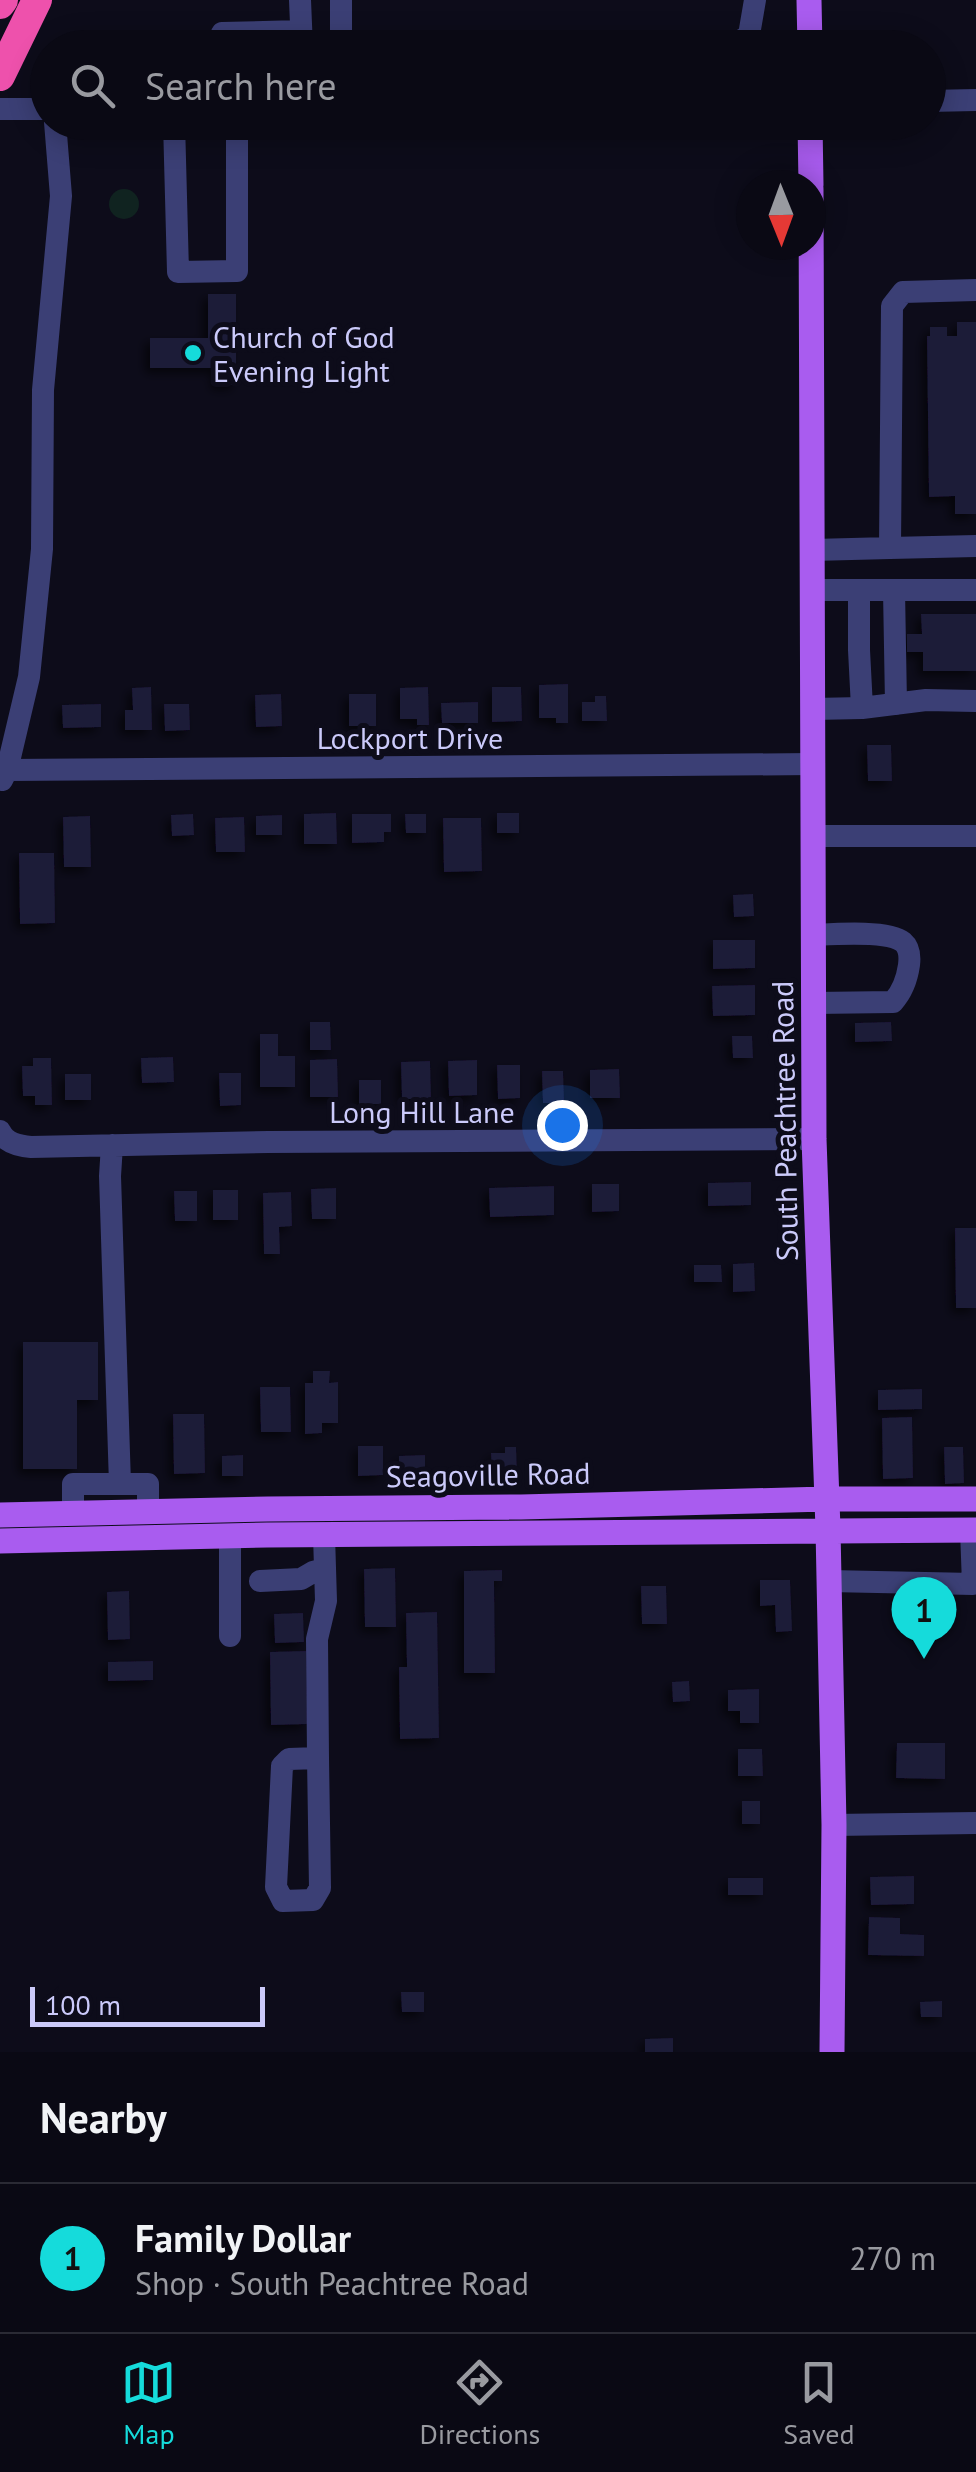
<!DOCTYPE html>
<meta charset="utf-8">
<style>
:root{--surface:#0a0914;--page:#13121d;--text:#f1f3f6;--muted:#999aa0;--line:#2a2a34;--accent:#15dbdb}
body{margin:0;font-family:"PT Sans",sans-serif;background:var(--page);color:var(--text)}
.compass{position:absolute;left:736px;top:170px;width:90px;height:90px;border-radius:50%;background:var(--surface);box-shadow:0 5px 25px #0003;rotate:179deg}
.scale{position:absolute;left:30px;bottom:25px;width:235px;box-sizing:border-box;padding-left:10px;border:5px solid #cbcafa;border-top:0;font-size:28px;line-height:35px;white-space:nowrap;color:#cbcafa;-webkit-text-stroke:8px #0d0c1a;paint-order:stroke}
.you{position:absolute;left:562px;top:1125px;width:35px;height:35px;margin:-25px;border:8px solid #fff;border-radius:50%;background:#1a73e8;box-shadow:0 0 0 15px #1a73e833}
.badge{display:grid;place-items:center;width:65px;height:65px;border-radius:50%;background:var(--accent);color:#111;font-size:32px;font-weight:700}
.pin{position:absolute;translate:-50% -82px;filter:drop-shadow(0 2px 5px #0008)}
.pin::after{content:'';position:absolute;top:52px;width:35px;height:30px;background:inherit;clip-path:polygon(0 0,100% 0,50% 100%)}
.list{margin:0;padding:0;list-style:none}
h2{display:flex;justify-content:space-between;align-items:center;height:130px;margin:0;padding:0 40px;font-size:42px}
h2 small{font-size:32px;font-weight:400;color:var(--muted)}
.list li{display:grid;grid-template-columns:65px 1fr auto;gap:30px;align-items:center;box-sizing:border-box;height:150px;padding:0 40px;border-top:2px solid var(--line)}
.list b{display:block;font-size:38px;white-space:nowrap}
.list p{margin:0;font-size:32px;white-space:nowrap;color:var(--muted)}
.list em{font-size:32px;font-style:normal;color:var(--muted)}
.icon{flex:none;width:55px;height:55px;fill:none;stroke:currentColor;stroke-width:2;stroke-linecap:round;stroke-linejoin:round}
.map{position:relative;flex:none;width:976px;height:2052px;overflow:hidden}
.search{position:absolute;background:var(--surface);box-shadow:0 5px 25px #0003;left:30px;right:30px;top:30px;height:110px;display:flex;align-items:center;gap:25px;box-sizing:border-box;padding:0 35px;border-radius:55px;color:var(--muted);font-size:38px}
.sheet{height:280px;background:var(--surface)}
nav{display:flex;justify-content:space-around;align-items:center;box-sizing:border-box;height:140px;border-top:2px solid var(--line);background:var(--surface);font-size:28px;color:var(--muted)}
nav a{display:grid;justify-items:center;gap:5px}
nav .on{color:var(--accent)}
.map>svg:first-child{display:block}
</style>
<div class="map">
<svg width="976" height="2052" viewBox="0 0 976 2052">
<defs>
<filter id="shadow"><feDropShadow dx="-5" dy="5" stdDeviation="5" flood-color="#0009"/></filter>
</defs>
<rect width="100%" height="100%" fill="#0d0c1a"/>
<path fill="#102320" d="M109 204a15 15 0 1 1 30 0a15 15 0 1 1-30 0Z"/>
<path fill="#1d1a39" filter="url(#shadow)" d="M208 294H236V385H216V368H150V338H208Z
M957 322H976V514H955V496L929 497 927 336H930V327H947V336H957Z
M921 614H976V671H923V652H907V634H922Z
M568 684V723H556V718H539V685Z
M151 687 152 730H125V710H133L132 688Z
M428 687 429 725H417V719H400V688Z
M492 687H521L522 721 492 722Z
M281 694 282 726 256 727 255 695Z
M349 694H376V726H349Z
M595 696H606L607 721H582V702H595Z
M478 702V723H442L441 703Z
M101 704V727L63 728 62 705Z
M164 704H189L190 730 165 731Z
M867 745H891L892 781H868Z
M336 813 337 844H304V814Z
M497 813H519V833H497Z
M193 814 194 835 172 836 171 815Z
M352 814H391V832H384V842L352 843Z
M405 814H426V833H406Z
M282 815V835H256V816Z
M90 816 91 867H64L63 817Z
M244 817 245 852H216L215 818Z
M443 818H481L482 871 444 872Z
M19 853H54L55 923 20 924Z
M753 894 754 916 734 917 733 895Z
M713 940H755V968L713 969Z
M755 985V1015L713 1016 712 986Z
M310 1022H330L331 1050H310Z
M891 1022 892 1041 855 1042V1023Z
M260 1034H278V1056H295V1087H260Z
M732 1036H752L753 1058H733Z
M173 1057 174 1082 142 1083 141 1058Z
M33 1058H51L52 1105H35V1096H23L22 1066H33Z
M337 1059 338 1097H310V1060Z
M477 1060V1095L449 1096 448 1061Z
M430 1061 431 1099H402L401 1062Z
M497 1065H520V1098L498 1099Z
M619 1069 620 1098H590V1070Z
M542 1071H563L564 1103H543Z
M219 1073H241V1105L220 1106Z
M65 1074H91V1100H65Z
M359 1080H381V1104H359Z
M751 1182V1205L708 1206V1183Z
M592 1184H619V1211L592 1212Z
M554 1186V1215L490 1217 489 1188Z
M336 1188V1219H312L311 1189Z
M213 1190H238V1220H213Z
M174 1191H197V1221H175Z
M291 1192 292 1226 279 1227 280 1254H264L263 1193Z
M955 1228H976V1308H956Z
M754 1263 755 1291 733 1292V1264Z
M694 1265H721L722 1282H694Z
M23 1342H98V1400H77V1469H23Z
M313 1371H330L329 1383 338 1382V1423H322V1433L305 1434V1383H313Z
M260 1387H290L291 1432H261Z
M922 1389V1409L878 1410V1390Z
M173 1414H204L205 1473 174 1474Z
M912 1417 913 1478 883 1479 882 1418Z
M358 1446H383V1475L358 1476Z
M505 1447H516L517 1474H492L491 1453H505Z
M944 1447H963L964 1483 945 1484Z
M243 1455V1476H222V1456Z
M425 1455V1473L399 1474V1456Z
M395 1568 396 1627H365L364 1569Z
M502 1570V1581H494L495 1673H464V1571Z
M760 1580H790L792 1631 776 1632 775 1605 760 1606Z
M641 1586H666L667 1624H642Z
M129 1591 130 1639 108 1640 107 1592Z
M437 1612 439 1738 400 1739 399 1667H407L406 1613Z
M303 1613 304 1642 275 1643 274 1614Z
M306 1651 307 1724 271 1725 270 1652Z
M153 1661V1680L108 1681V1662Z
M689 1681 690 1701 673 1702 672 1682Z
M759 1689V1723H740V1711H728V1690Z
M897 1743H945V1779L896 1778Z
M738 1749H762L763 1776H738Z
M742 1801H760V1824H742Z
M914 1876V1904L871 1905 870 1877Z
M728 1878H763V1895H728Z
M869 1917 900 1918V1934L924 1935V1956L868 1955Z
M401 1992H424V2012H402Z
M942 2001V2017H921L920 2002Z
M673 2038V2052H645V2039Z"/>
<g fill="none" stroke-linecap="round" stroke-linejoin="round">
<path stroke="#3b3f75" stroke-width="22" d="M300 0 302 48
M341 0V48
M222 33 301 31
M730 48 749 35 755 0
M928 101 976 100
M0 109H48
M174 122 178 272 237 271V122
M976 290 903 292 892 306 890 548 976 546
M813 550 890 548
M813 590H976
M859 590V650L862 708
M894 590 896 704
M813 709 862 708 926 700 976 701
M7 770 813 764
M2 780 7 770 29 677 42 549 43 390 61 196 55 122
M813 836H976
M814 935C834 934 888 930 903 942 910 948 910 957 909 965 907 979 903 991 893 1002L814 1003
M0 1131C5 1143 19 1146 31 1147L268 1142 814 1139
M120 1484H148V1512
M73 1513V1484H120L110 1176 112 1145
M230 1536V1636
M260 1581 301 1579 313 1572 325 1569
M829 1581 973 1584 971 1530
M318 1758 320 1888 313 1900 283 1901 276 1887 282 1766 289 1759 318 1758 317 1639 326 1601 324 1535
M834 1825 976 1823"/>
<path stroke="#a95cef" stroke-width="25" d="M809 0 810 48
M810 122 811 185
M811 189 814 1139 828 1529 834 1825 832 2052
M0 1515 268 1509 521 1507 826 1499H976
M0 1541 267 1535 976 1530"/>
<path stroke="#ee51ac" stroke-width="30" d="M0 4 3 0
M0 76 37 0"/>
</g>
<circle fill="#15dbdb" stroke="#0d0c1a" stroke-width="4" cx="193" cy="353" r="10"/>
<g text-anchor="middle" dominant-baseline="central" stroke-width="10" stroke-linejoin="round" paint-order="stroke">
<g font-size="30" fill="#cbcafa" stroke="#0d0c1a" text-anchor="start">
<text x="213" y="336">Church of God<tspan x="213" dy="34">Evening Light</tspan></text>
</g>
<g font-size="30" fill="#cbcafa" stroke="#0d0c1a">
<text x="410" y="737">Lockport Drive</text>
<text x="422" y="1111">Long Hill Lane</text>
<text transform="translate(784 1121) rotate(-91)">South Peachtree Road</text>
<text transform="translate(488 1474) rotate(-1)">Seagoville Road</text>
</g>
</g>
</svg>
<svg class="compass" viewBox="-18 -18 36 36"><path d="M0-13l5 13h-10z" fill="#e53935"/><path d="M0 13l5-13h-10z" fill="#999aa0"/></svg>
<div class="scale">100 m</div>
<div class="you"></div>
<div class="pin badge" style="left:924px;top:1659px">1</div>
<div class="search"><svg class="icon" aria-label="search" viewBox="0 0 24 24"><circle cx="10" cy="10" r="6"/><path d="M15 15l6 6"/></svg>Search here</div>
</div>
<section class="sheet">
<h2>Nearby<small></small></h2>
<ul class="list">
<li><span class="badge">1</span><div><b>Family Dollar</b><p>Shop · South Peachtree Road</p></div><em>270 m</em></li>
</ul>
</section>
<nav>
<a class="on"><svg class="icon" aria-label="map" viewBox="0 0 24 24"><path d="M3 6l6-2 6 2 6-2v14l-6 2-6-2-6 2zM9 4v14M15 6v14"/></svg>Map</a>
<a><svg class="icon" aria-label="directions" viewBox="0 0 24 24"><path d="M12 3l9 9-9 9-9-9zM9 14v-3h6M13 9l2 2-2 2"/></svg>Directions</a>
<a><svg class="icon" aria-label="saved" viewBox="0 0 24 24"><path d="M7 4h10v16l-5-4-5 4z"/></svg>Saved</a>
</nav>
